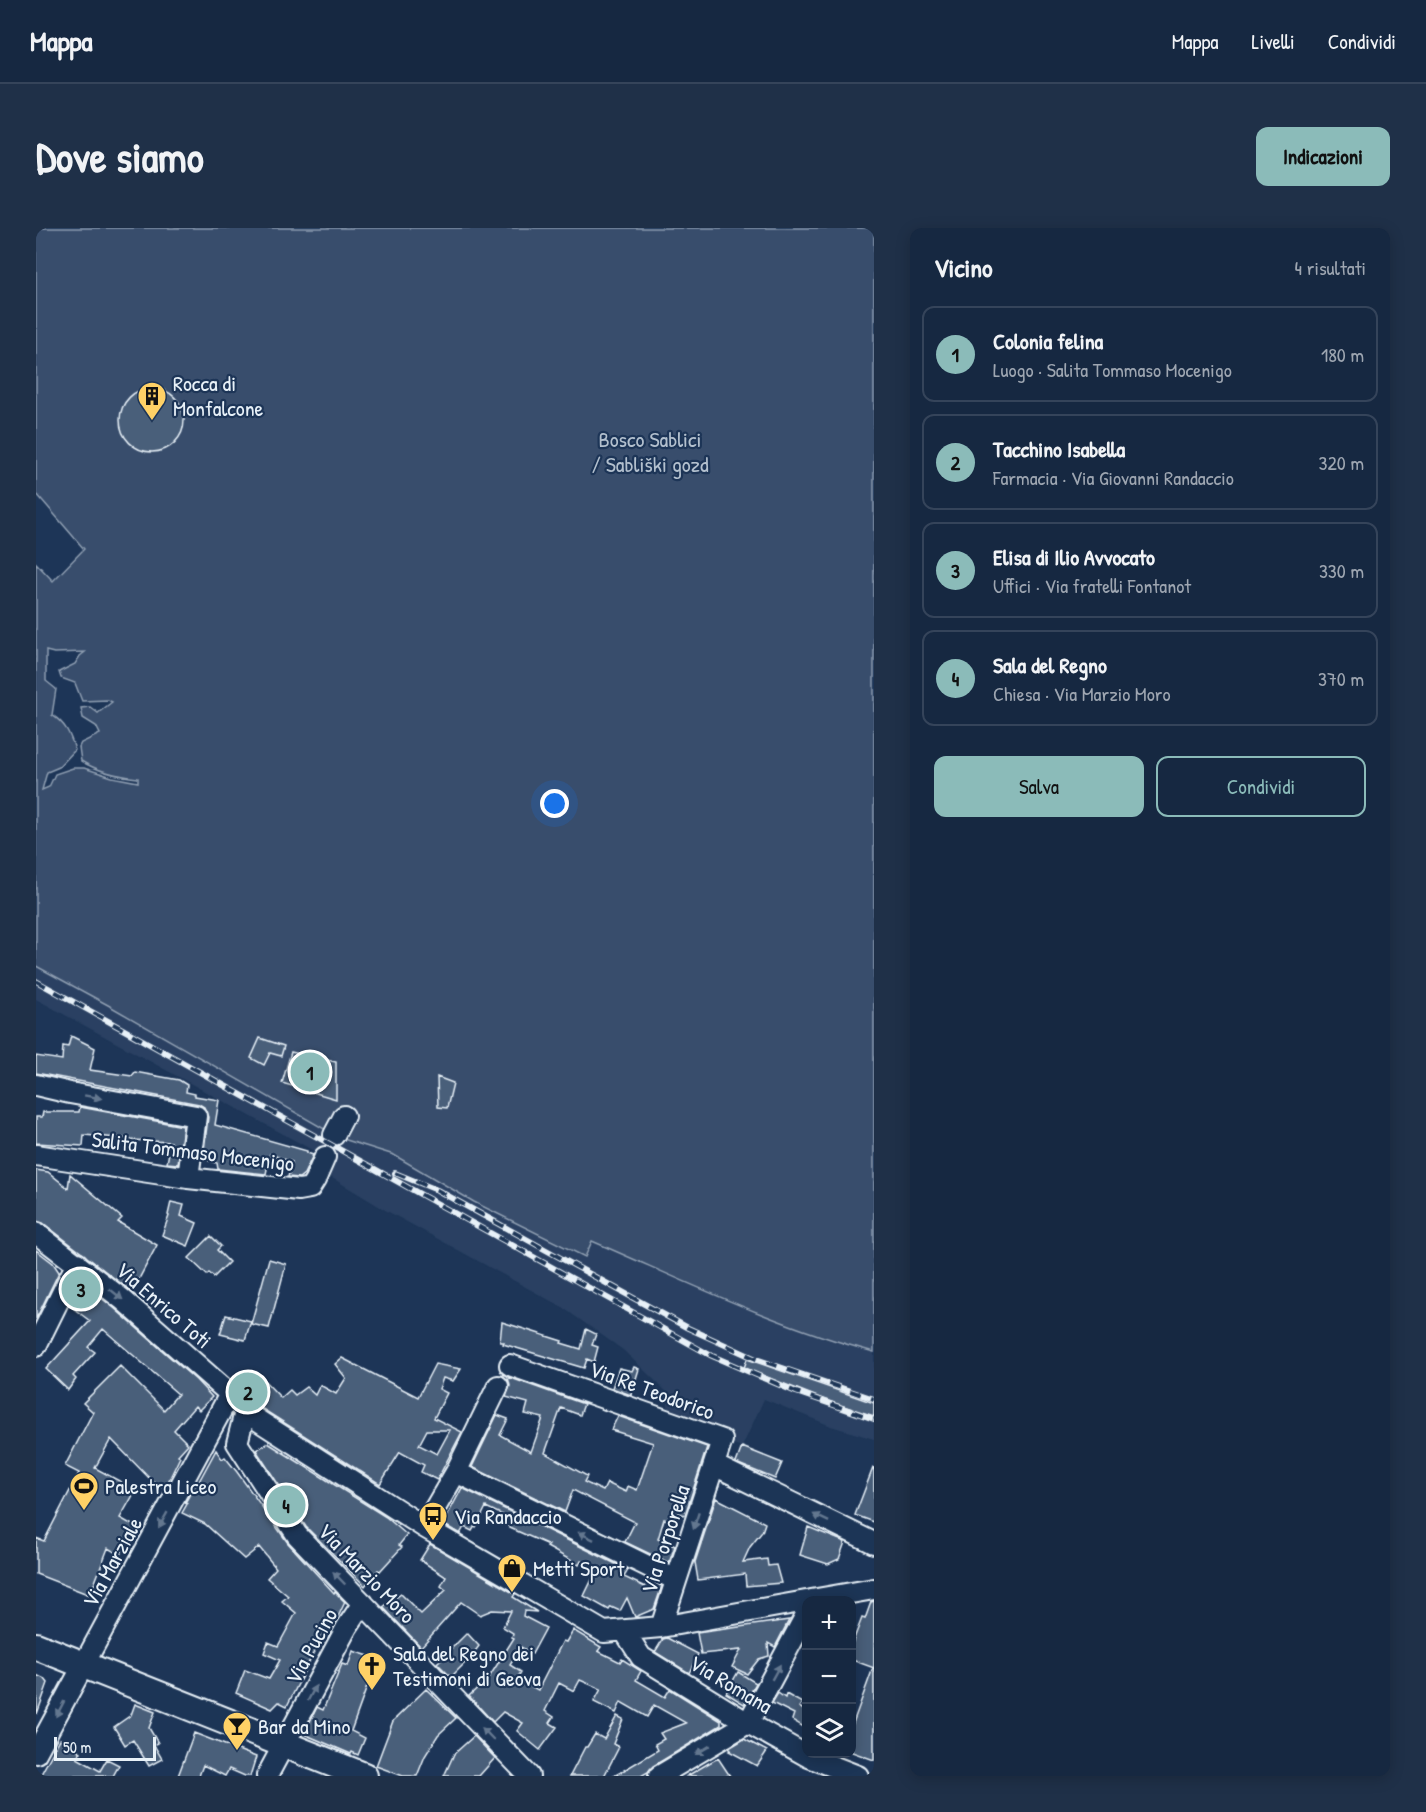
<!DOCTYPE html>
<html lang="it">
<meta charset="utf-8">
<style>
:root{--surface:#162841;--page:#1f3048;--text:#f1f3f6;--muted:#9ea6b1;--line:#35445a;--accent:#8bbbb9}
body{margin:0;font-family:"Patrick Hand",sans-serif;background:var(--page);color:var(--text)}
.controls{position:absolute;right:18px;bottom:18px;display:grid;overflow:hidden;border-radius:12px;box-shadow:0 3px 15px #0003}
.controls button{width:54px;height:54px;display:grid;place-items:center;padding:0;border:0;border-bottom:2px solid var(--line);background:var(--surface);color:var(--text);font:30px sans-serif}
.scale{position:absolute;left:18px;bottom:15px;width:102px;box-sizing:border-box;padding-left:6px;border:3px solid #e8f1f8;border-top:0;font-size:16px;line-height:21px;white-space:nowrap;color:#e8f1f8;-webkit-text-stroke:4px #1d3557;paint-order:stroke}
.you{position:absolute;left:519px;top:576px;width:21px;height:21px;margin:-15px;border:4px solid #fff;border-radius:50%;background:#1a73e8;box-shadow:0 0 0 9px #1a73e833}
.badge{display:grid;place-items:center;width:39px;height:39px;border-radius:50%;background:var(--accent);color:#111;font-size:20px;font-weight:700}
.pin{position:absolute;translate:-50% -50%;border:3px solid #fff;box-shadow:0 2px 6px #0006}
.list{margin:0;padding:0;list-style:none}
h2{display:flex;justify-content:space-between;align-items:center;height:78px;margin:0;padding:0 24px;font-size:26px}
h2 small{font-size:20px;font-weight:400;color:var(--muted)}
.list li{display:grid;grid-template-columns:39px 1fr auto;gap:18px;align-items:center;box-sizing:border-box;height:96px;margin:0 12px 12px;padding:0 12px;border:2px solid var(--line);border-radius:12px}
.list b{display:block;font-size:22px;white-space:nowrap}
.list p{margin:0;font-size:20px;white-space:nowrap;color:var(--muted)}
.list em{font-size:20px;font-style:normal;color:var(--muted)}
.actions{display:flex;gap:12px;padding:18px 24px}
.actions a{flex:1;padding:14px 0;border:2px solid var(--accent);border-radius:12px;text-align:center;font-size:21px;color:var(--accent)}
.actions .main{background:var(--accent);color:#111}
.icon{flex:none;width:33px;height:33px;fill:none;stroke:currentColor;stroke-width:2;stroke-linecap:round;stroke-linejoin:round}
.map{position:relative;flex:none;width:838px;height:1548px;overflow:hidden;border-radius:12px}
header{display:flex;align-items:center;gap:36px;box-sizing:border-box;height:84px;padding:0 30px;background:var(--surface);border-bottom:2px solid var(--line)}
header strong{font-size:28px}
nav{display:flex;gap:33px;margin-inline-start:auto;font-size:21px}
.intro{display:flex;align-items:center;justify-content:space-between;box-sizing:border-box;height:144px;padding:0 36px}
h1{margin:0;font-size:42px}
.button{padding:15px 27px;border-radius:12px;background:var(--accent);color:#111;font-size:21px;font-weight:700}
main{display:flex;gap:36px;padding:0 36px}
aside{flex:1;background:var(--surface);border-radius:12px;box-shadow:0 3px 15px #0003}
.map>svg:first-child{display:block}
</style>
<header>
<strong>Mappa</strong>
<nav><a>Mappa</a><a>Livelli</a><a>Condividi</a></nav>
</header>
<div class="intro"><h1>Dove siamo</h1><a class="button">Indicazioni</a></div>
<main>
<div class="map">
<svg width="838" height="1548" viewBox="0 0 838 1548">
<rect width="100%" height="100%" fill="#1d3557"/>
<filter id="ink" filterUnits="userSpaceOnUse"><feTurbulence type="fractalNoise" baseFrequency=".0167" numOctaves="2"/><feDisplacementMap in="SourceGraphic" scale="12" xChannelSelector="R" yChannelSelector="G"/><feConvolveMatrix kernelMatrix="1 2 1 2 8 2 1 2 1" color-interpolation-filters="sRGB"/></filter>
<g filter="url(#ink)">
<path fill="#2a4162" d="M0 739 72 777 304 910 358 927 438 974 549 1029 556 1013 710 1080 790 1111 838 1124V1211L795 1198 728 1171 706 1219 695 1215 689 1206 632 1180V1165L587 1122 526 1079 351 983 288 945 291 930 0 771Z"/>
<path fill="#374d6c" stroke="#909fb2" stroke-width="1.5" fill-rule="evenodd" d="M0 0H838V1124C740 1098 649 1053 556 1013L549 1029 438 974 358 927 304 910 72 777 0 738V335L17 353 48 321 0 265ZM10 423 18 425 49 424 44 428 39 436 23 444 25 450 39 455 46 473 72 472 76 474 62 485 54 479 45 480 47 490 60 498 64 506 45 515 43 519 45 533C63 544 81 548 102 550V554L76 549 48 540H37L19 546 13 559 6 562 11 544 23 539 39 522C34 506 30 496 16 487L20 461 10 453Z"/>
<path fill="#495e7a" stroke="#e8f1f8" stroke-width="1.5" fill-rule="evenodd" d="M84 192a32 32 0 1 1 64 0a32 32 0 1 1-64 0Z
M35 808 59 820 54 842 96 848 99 844 143 852 151 857 150 864 159 866V868L183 872 179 897 271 923V925L277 927 268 946 263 950 252 949 256 934 234 926 230 946 182 941 181 935 167 931 172 889 168 879 163 876 0 845V828L26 832 27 818 32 819Z
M224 810 248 818 245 828 234 825 228 837 215 830Z
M255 824 300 834V871L246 855Z
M401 849 417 855 411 880 402 879Z
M44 879 147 898 142 936 131 935 135 914 94 912V911L48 907 47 918 0 915V889H6L7 884H43Z
M0 942 12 944 32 960 34 946 86 990 82 994 121 1017 96 1064 7 995 0 993Z
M135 974 148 977 145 988 161 995 152 1018 126 1007 133 988 132 987Z
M175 1008 185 1018 181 1022 193 1034 178 1049 173 1045 171 1047 153 1030Z
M0 1022 17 1035 23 1044 0 1091Z
M233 1031 250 1036 233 1100 215 1096Z
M46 1055 78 1080 160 1152 176 1169 163 1182 159 1178 138 1202 152 1216 142 1227 144 1229 129 1260 117 1254 75 1211 59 1240 100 1262 84 1290 100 1299 84 1327 72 1320 54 1367 0 1346V1310L8 1313 43 1245 29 1238 57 1184 47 1175 84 1138 128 1182 142 1166 67 1101 52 1119 59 1124 37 1148 40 1151 32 1162 10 1141 54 1093 33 1077Z
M190 1087 215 1093 209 1112 184 1106Z
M466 1094 526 1113 525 1115 545 1121 550 1101 560 1106 556 1117 562 1119 558 1134 551 1131 548 1140 467 1116 468 1114H464Z
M306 1130 382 1169 399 1136 425 1141 417 1153 407 1150 403 1161 411 1165 398 1190 426 1204 401 1252 385 1244 388 1237 364 1224 344 1256 217 1175 204 1159 220 1144 245 1170 254 1162 259 1167 270 1159 279 1167 284 1157 300 1166 310 1150 299 1136ZM391 1202H414L401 1226 383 1217Z
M711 1131 838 1175V1188L789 1172 708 1140Z
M598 1139 603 1141 595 1167 576 1160 583 1140 596 1143Z
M472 1149 548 1176 544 1187 525 1180 509 1225 551 1248 548 1254 567 1263 571 1255 590 1264 592 1258 601 1262 617 1215 575 1202 582 1188 671 1219 649 1287 642 1285 639 1294 628 1291 622 1311 639 1318 633 1335 589 1314 599 1294 537 1262 529 1284 436 1239 461 1187 472 1191 464 1207 495 1224 507 1190 489 1186 492 1175 470 1169 474 1158Z
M232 1215 350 1289 371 1307 363 1317 366 1319 344 1343 342 1342 329 1358 270 1299 220 1222Z
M706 1219 746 1235 739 1251 700 1235Z
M180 1222 186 1231 189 1229 201 1244 252 1315 298 1365 299 1364 309 1374 301 1391 290 1400 251 1478 243 1474 236 1481 200 1465 209 1442 233 1451 244 1432 228 1425 232 1414 242 1418 260 1385 246 1373 252 1368 231 1350 240 1340 223 1319 208 1331 169 1296 146 1285 151 1276 149 1275 160 1255H162Z
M837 1240H838V1294L819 1287Z
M426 1260 592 1342 588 1349 609 1359 612 1351 626 1358 618 1381 599 1389 591 1370 584 1383 575 1379 573 1382 548 1368 561 1341 545 1333 543 1337 511 1319 513 1317 474 1300 472 1298 475 1291 450 1279 440 1299 439 1298 436 1303 428 1299 424 1306 407 1296Z
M680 1270 729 1295 726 1304 714 1319 707 1334 731 1331 732 1338 740 1337 745 1355 710 1358 709 1346 662 1352 659 1334Z
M772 1299 809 1314 803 1331 792 1336 764 1327Z
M394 1316 479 1366 477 1369 501 1384 488 1383 487 1388 510 1400 496 1426 485 1419 474 1437 485 1444 481 1451 502 1462 527 1413 530 1414 537 1402 565 1419 562 1423 584 1434 586 1431 605 1443 600 1452 629 1469 634 1461 685 1493V1497L617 1538 612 1544 605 1548H578L622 1522 619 1516 628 1511 624 1505 650 1495 618 1477 611 1489 585 1474 580 1485 558 1474 565 1461 544 1452 538 1463 523 1455 509 1483 518 1489 514 1495 521 1499 504 1522 481 1503 487 1495 467 1484 457 1494 433 1468 454 1448 478 1410 476 1409 477 1405 467 1399 475 1383 456 1382 444 1387 425 1374 385 1419 347 1379 365 1366 385 1386 410 1362 405 1358 410 1349 384 1332Z
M838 1373V1440L816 1432V1416L826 1390 829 1391 835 1374Z
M753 1392 739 1419 732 1415 733 1428 723 1431 711 1446 696 1439 705 1422 665 1426 661 1405Z
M431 1405 443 1418 434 1430 415 1449 401 1435Z
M631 1410 662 1426 653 1445 619 1424 627 1411Z
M317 1423 333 1428 329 1438 337 1442 315 1503 329 1510 322 1527 316 1524 315 1526 268 1506 281 1479 287 1482 306 1436 312 1438Z
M837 1440H838V1532L816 1524V1498Z
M702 1444 720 1455 708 1476 690 1465Z
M0 1447 9 1451 12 1455 1 1486Z
M390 1461 420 1490 402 1507 389 1528 381 1548H367L340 1538 357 1493Z
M742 1465 749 1470 750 1466 766 1475 763 1479 771 1484V1501L756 1492 758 1486 736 1475Z
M99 1476 119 1484 113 1500 122 1515 118 1517 126 1531 113 1538 97 1512 89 1517 78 1499 95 1487Z
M581 1488 587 1491 577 1516 583 1519 568 1548H534L549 1519H551L559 1506 568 1511Z
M158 1505 220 1529 214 1548H209L193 1541 189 1548 167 1537 163 1548H142Z
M438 1508 459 1530 443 1548H408L418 1526Z
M24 1511 45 1524 41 1530 64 1543 71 1531 83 1537 77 1548H4Z
M708 1511 731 1523 721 1538 693 1523 695 1522 693 1520Z
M682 1530 694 1548H651L673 1535Z"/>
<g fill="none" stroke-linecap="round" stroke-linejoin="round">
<g stroke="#e8f1f8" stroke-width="24">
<path id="minor" d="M0 857 34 865 160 888 152 950
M298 907 308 888
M0 927 152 950 263 962 274 960 279 952 289 929
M0 1005 86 1071 194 1166 209 1184 388 1299 568 1404 625 1399 770 1373
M0 1118 41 1035
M474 1137 686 1212 625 1399
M209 1184 201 1215 261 1307 493 1548
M678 1237 838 1315
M420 1244 640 1352
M388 1299 420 1244 462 1158
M775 1372 838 1361
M589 1404 605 1429 712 1495 773 1529 822 1548
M0 1525 194 1166
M231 1548 311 1399 327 1375
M623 1548 712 1495 770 1387"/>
</g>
<g stroke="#e8f1f8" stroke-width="30">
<path id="major" d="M0 1418 328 1548"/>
</g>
<use href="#minor" stroke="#1d3557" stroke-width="20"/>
<use href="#major" stroke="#1d3557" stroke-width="26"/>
<g stroke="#e8f1f8" stroke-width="6">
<path id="rail" d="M0 753 674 1127 760 1164 838 1191
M359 945 401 962 652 1100 720 1131 838 1171"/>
</g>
<use href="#rail" stroke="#1d3557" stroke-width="4" stroke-dasharray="11" stroke-linecap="butt"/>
</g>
<defs><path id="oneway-solid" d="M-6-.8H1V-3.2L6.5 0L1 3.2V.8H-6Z" transform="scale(1.5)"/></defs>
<g fill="#64778f">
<use href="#oneway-solid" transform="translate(57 869) rotate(10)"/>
<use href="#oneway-solid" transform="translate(80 1066) rotate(39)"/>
<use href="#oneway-solid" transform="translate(785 1290) rotate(-154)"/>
<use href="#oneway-solid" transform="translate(127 1292) rotate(120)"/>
<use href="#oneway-solid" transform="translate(660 1293) rotate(108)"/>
<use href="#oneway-solid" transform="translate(550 1308) rotate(-154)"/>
<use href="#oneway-solid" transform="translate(303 1350) rotate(-134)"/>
<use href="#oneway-solid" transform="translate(740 1444) rotate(-61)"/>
<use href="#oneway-solid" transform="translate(276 1465) rotate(-62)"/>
<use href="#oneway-solid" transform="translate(24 1481) rotate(118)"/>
<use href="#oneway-solid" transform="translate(452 1506) rotate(-134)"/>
<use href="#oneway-solid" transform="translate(667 1522) rotate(149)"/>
</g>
</g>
<defs>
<g id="building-pin" transform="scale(1.5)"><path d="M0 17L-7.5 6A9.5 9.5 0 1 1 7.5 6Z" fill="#ffd166" stroke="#1d3557"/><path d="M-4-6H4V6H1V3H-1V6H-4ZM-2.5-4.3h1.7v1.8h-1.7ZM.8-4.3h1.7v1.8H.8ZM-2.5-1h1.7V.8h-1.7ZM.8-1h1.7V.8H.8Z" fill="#111"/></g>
<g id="stadium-pin" transform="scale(1.5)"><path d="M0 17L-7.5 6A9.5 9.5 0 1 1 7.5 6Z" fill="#ffd166" stroke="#1d3557"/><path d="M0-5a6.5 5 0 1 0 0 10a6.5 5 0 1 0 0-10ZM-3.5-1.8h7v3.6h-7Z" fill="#111"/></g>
<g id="bus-pin" transform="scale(1.5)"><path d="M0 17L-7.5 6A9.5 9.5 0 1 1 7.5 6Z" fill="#ffd166" stroke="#1d3557"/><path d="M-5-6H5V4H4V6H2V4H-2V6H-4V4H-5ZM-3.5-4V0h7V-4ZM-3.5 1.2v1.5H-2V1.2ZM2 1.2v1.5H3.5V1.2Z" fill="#111"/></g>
<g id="shop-pin" transform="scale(1.5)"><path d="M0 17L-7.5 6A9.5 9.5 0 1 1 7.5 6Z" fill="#ffd166" stroke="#1d3557"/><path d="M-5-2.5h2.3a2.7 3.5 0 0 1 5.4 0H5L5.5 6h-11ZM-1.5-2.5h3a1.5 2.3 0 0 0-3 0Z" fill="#111"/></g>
<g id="church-pin" transform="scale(1.5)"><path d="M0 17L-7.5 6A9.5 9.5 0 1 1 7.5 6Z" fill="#ffd166" stroke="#1d3557"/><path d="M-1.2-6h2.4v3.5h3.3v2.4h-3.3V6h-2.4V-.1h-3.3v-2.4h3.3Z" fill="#111"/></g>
<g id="bar-pin" transform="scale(1.5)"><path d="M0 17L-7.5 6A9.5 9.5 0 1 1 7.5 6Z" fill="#ffd166" stroke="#1d3557"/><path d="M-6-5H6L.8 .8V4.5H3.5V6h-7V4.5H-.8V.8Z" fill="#111"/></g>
</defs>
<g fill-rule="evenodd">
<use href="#building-pin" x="116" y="168"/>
<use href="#stadium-pin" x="48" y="1258"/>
<use href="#bus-pin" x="397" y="1288"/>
<use href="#shop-pin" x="476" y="1340"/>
<use href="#church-pin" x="336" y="1438"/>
<use href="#bar-pin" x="201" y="1498"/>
</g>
<g text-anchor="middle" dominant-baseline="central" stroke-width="4.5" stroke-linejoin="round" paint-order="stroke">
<g font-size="22" fill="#e8f1f8" stroke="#1d3557" text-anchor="start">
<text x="137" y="155">Rocca di<tspan x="137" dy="25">Monfalcone</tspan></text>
<text x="69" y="1258">Palestra Liceo</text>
<text x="418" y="1288">Via Randaccio</text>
<text x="497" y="1340">Metti Sport</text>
<text x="357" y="1425">Sala del Regno dei<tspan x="357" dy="25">Testimoni di Geova</tspan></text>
<text x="222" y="1498">Bar da Mino</text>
</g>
<g font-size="22" fill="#b3c0ce" stroke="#1d3557">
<text x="614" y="211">Bosco Sablici<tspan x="614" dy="25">/ Sabliški gozd</tspan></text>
</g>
<g font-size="22" fill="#e8f1f8" stroke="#1d3557">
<text transform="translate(157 923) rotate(7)">Salita Tommaso Mocenigo</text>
<text transform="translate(128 1077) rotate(41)">Via Enrico Toti</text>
<text transform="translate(616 1162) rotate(20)">Via Re Teodorico</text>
<text transform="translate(629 1311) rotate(-72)">Via Porporella</text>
<text transform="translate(76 1334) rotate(-61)">Via Marziale</text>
<text transform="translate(331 1345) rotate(46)">Via Marzio Moro</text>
<text transform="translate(275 1418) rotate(-61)">Via Pucino</text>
<text transform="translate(695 1456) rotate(31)">Via Romana</text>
</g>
</g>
</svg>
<div class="controls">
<button>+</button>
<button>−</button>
<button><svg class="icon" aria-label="layers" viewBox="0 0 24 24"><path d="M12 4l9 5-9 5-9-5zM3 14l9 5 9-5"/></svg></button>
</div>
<div class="scale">50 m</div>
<div class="you"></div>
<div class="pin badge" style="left:274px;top:844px">1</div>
<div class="pin badge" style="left:212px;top:1164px">2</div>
<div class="pin badge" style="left:45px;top:1061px">3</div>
<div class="pin badge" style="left:250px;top:1277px">4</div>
</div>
<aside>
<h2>Vicino<small>4 risultati</small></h2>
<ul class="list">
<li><span class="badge">1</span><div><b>Colonia felina</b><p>Luogo · Salita Tommaso Mocenigo</p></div><em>180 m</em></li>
<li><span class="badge">2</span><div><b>Tacchino Isabella</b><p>Farmacia · Via Giovanni Randaccio</p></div><em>320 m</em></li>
<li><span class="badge">3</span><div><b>Elisa di Ilio Avvocato</b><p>Uffici · Via fratelli Fontanot</p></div><em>330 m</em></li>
<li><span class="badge">4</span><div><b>Sala del Regno</b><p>Chiesa · Via Marzio Moro</p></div><em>370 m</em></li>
</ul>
<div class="actions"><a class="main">Salva</a><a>Condividi</a></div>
</aside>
</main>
